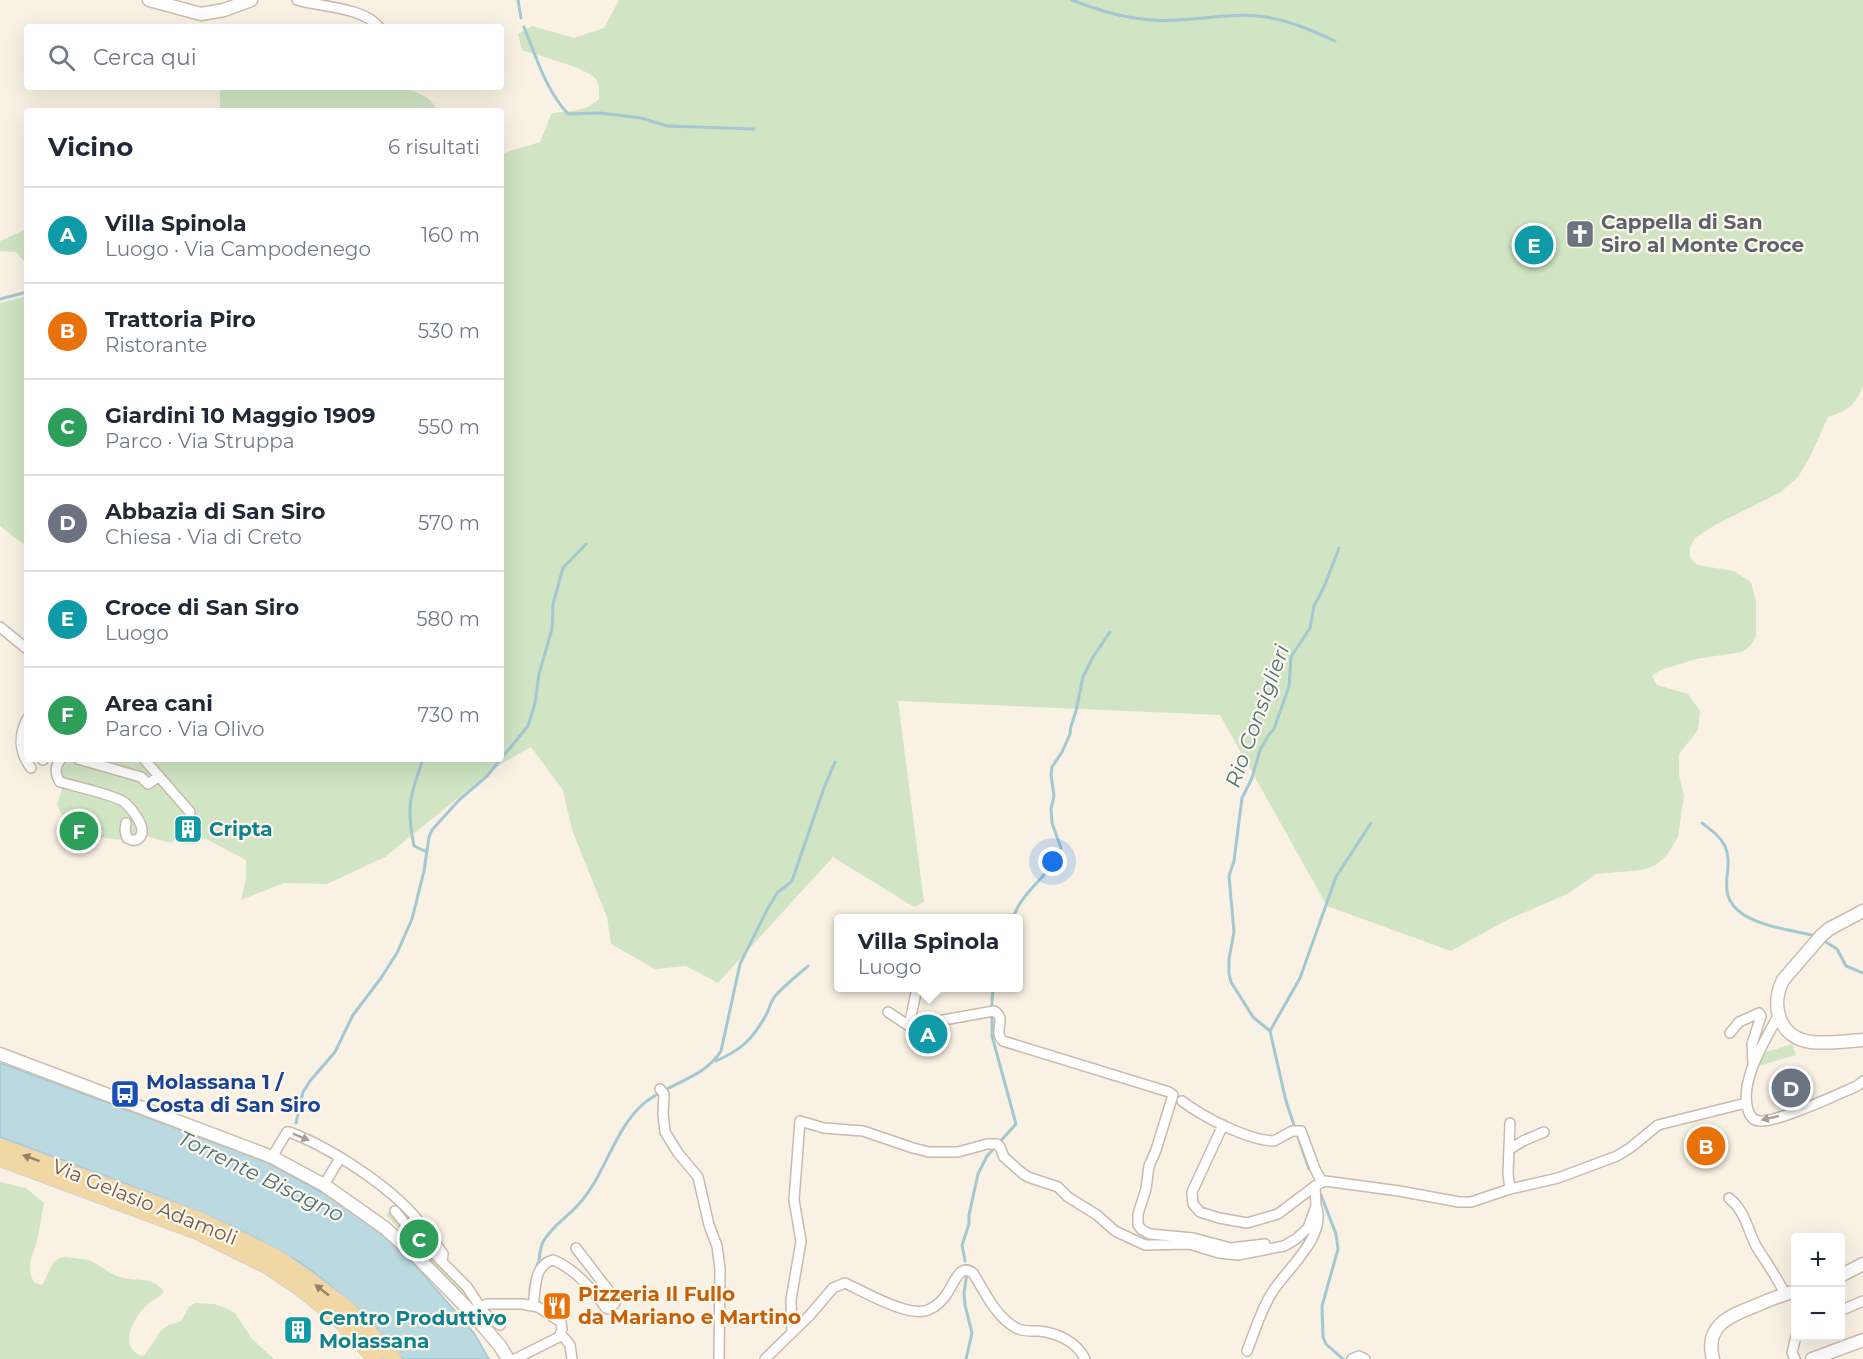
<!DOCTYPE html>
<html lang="it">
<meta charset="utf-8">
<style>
:root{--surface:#fff;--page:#f2f2f3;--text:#1f2937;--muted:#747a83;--line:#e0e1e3;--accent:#b45309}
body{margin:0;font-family:Montserrat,sans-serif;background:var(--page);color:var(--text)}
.controls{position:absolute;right:18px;bottom:18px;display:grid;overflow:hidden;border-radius:6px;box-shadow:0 6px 24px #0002}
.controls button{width:54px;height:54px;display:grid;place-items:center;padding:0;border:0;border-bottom:2px solid var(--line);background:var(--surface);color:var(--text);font:30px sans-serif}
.you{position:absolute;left:1053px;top:862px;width:21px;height:21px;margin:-15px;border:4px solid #fff;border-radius:50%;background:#1a73e8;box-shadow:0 0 0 9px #1a73e833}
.badge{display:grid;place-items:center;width:39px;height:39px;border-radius:50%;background:var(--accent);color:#fff;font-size:20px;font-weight:700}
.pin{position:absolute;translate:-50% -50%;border:3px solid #fff;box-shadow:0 2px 6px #0006}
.popup{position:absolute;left:834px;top:914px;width:189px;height:78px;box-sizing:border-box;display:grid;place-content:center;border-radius:6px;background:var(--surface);filter:drop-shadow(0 2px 4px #0005);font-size:20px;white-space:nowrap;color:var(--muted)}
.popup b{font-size:22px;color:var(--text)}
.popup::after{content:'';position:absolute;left:50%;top:100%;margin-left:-12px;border:12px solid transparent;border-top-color:var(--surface)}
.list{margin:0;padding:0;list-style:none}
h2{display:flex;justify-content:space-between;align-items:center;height:78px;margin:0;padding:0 24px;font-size:26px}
h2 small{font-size:20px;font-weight:400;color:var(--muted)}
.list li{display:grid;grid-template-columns:39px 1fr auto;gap:18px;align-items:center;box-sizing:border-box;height:96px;padding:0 24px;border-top:2px solid var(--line)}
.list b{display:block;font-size:22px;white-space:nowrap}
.list p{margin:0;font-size:20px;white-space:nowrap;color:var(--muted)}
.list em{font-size:20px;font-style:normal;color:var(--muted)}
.icon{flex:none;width:33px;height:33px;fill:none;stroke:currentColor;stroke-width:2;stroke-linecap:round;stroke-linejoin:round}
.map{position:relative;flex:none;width:1863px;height:1359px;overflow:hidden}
.search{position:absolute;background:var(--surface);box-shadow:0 6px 24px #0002;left:24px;top:24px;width:480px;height:66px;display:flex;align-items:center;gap:15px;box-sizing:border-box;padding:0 21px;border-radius:6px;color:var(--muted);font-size:22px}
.panel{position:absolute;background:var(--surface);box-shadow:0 6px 24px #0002;left:24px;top:108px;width:480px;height:654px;border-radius:6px}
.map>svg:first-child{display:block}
</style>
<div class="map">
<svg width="1863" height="1359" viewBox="0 0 1863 1359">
<rect width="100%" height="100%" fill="#f9f2e4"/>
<path fill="#d1e5c5" d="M619 0H1863V385C1856 405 1849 410 1828 417L1810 457 1798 477 1781 492 1715 525 1695 538 1690 547V558L1697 565 1734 571 1751 582 1756 602V636L1751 645 1742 652 1696 659 1661 670 1652 676 1657 685 1688 694 1700 711 1698 730 1679 754V775L1684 795 1678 837 1667 855 1656 865 1642 870 1596 874 1567 894 1505 921 1451 951 1327 906 1220 715 898 701 924 902 914 907 833 857 718 983 686 966 655 969 611 944 607 917 572 830 563 790 531 747 496 767 385 857 327 884 284 883 241 900 246 879V860L204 838C193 846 187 846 174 840L171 843 145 836 127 843 122 838 120 832 121 840 66 833 61 830 59 822 64 824 66 822 71 823 65 821 57 805 63 786C53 780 48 772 54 761L52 759H501V154L540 142 552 113C569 111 586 112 599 99 599 91 600 82 594 77 581 66 539 56 522 50L518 34 532 26 574 38 604 28Z
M220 87H400C414 91 432 96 437 111H220Z
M27 229V265L16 252 0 251V241Z
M27 296V547L0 526V303Z
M1792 1044 1796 1055 1759 1066 1763 1053Z
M0 1182 26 1188 44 1203C42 1214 40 1225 38 1236 35 1253 24 1265 34 1282L42 1285C48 1277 50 1262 60 1258 65 1256 69 1258 74 1258 78 1259 84 1259 88 1260 98 1263 107 1272 117 1276 133 1283 152 1274 164 1292 160 1297 154 1299 149 1303 134 1316 116 1348 143 1356 152 1348 157 1331 167 1326 172 1323 177 1323 181 1321L189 1307 195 1303 214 1304 228 1309 235 1313 252 1339 274 1359H0Z
M398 1200 461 1278 467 1296 430 1262 386 1215Z"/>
<path fill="#bbd9e0" stroke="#a3c8d1" stroke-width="1.5" d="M0 1063 264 1161 327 1195 379 1232 416 1266 474 1333 489 1359H403L360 1310 325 1281 301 1263 254 1237 210 1216 156 1195 0 1137Z"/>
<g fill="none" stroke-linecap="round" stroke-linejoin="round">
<path stroke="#a3c8d1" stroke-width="3" d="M518 0 521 18
M1072 0C1097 10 1124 18 1152 20 1190 23 1228 11 1266 17 1291 21 1313 31 1335 41
M524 27C536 57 546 90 568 114L600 113 641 118 667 126 754 129
M0 299 27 292
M423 759C410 796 406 806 414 846L427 852
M1702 823C1711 830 1720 836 1725 846 1736 870 1712 894 1744 915 1764 927 1790 930 1812 935
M1013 918C1022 890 1051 876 1061 848L1052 823 1051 809 1054 796 1051 775 1052 767 1062 752 1070 734 1071 726 1076 711 1083 677 1093 657 1110 632
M1826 942 1837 949 1846 966 1863 973
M1270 1031 1300 978 1336 877 1371 823
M716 1061C741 1050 752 1040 766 1015 770 1008 771 999 777 994 786 984 798 975 808 966
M296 1123 303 1092 310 1081 335 1052 353 1015 381 978 397 953 412 919 424 871 429 837 432 830 459 800 487 776 528 726 535 703 539 674 552 629 553 604 563 568 586 544
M1295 1128 1286 1101 1270 1031 1253 1017 1231 982 1229 974V959L1234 932 1229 876 1234 861 1242 798 1252 778 1260 750 1268 736 1274 729 1289 686 1291 657 1310 628 1314 606 1324 587 1339 548
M1298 1137 1309 1169
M1321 1195 1336 1234 1338 1249 1322 1306 1323 1337 1326 1344 1343 1359
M965 1261 962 1245 969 1224V1215L978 1174 987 1156 1016 1124 992 1036V1002L993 988
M530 1291C530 1280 536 1271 539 1260 540 1254 540 1248 543 1242 551 1227 566 1218 577 1206 605 1177 612 1133 642 1105 665 1084 704 1079 721 1051L740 964 768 908 777 893 792 881 824 788 835 762
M966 1359 972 1333 965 1305 964 1293 967 1273"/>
<g stroke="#c9baac" stroke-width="12">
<path id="street" d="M297 0C320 7 363 7 379 27
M0 627 27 649
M27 719C18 737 19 752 31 768
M42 759 43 760
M61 759C54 767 55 774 60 782 74 786 115 795 124 802 131 808 149 829 139 838 135 842 131 840 127 838L125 830 126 823
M78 759 141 777 148 784 159 776
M144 759 190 812
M888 1012 909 1026 994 1011C1008 1019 992 1031 1003 1041L1169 1092 1173 1095 1156 1150 1149 1166 1146 1189 1138 1214V1225L1142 1230 1150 1234 1193 1238 1231 1248 1265 1244
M1778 1016C1765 1041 1739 1081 1748 1110 1750 1117 1754 1121 1761 1121 1781 1121 1836 1095 1857 1086L1863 1081
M909 1026 917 988
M1730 1033 1739 1022 1759 1013 1761 1016 1752 1044 1753 1065
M660 1089 664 1094 663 1114 665 1132 678 1153 698 1177 709 1225 717 1246 720 1269 719 1359
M1182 1101C1203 1117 1247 1140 1274 1141L1292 1131H1301L1315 1169 1322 1182
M1223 1125 1192 1192 1193 1204 1200 1212 1219 1218 1247 1223 1278 1214 1315 1186 1325 1181 1399 1191 1459 1202H1471L1510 1189 1558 1178 1617 1156 1630 1148 1658 1125 1742 1104 1747 1105
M1510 1149 1523 1141 1544 1132
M272 1157 287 1132H289C325 1145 378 1179 406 1207 420 1221 432 1238 443 1254L442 1262
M324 1185 340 1158
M1510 1189 1508 1174 1510 1123
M1729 1198C1745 1211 1747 1228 1756 1246 1766 1262 1777 1277 1785 1294
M395 1211 407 1226 467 1287 485 1314 500 1325
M533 1306C536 1290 533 1265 553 1260 574 1268 593 1290 606 1308L609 1309 615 1303 609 1291 576 1248
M1840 1311 1863 1301
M471 1312 487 1304H522L538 1307 561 1322 562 1329 559 1337 515 1359
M792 1332 791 1300 801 1241 794 1200 800 1121 824 1128 863 1131 913 1148 929 1152H958L987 1144H997L1000 1147 1004 1157 1022 1173 1028 1177 1058 1187 1068 1197 1097 1215 1115 1231 1145 1245 1189 1244 1219 1253 1238 1255 1284 1246 1296 1239 1308 1228 1316 1206 1315 1186
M561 1334 570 1345 572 1359
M1247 1351C1255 1331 1261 1309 1273 1291 1288 1268 1325 1238 1317 1208
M765 1359 810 1315 833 1288 845 1283C863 1291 908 1318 928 1310 936 1307 944 1299 948 1292 954 1283 960 1263 973 1273 985 1292 995 1316 1016 1328 1023 1332 1031 1331 1039 1331 1058 1333 1077 1342 1085 1359
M1352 1359 1359 1356 1365 1359
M1795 1359 1792 1353 1796 1336"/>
</g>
<g stroke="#cebcad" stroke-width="15">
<path id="secondary" d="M149 0 201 14 224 10 251 0
M1863 911 1829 929 1821 936 1783 980C1770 1006 1779 1038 1811 1042 1828 1044 1846 1041 1863 1040
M0 1054 272 1157 324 1185 385 1228 421 1261 471 1312 500 1346 508 1359
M1840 1276 1863 1264
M1713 1359C1704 1326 1729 1316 1755 1306 1768 1300 1782 1295 1796 1291
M1812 1359 1863 1340"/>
</g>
<g stroke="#d7d1cd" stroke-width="16">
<path id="primary" d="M0 1146 201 1220 275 1256 303 1275 348 1309 394 1359
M0 1159 197 1232 268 1267 298 1287 338 1319 375 1359"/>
</g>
<use href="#street" stroke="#fff" stroke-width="9"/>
<use href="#secondary" stroke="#fff" stroke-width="12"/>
<use href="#primary" stroke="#f0d7a4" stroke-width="14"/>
</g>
<defs><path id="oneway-solid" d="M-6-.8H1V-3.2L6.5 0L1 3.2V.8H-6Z" transform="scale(1.5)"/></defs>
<g fill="#a99c94">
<use href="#oneway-solid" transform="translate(1770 1118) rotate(167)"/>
<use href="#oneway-solid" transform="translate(301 1137) rotate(23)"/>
</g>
<g fill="#968067">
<use href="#oneway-solid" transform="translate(31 1158) rotate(-160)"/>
<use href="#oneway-solid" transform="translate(322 1290) rotate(-142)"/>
</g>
<defs>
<g id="church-square" transform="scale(1.5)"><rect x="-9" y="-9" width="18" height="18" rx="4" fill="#6b7280" stroke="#fdf6ea"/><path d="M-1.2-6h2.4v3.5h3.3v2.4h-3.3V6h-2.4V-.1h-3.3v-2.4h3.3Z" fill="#fff"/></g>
<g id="building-square" transform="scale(1.5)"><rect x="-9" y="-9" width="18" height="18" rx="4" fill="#0f9aa8" stroke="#fdf6ea"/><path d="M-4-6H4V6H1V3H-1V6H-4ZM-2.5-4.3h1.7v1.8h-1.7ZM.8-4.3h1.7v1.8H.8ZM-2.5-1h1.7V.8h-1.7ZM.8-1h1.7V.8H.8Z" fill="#fff"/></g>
<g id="bus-square" transform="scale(1.5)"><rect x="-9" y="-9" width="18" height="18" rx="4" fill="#1a4fb4" stroke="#fdf6ea"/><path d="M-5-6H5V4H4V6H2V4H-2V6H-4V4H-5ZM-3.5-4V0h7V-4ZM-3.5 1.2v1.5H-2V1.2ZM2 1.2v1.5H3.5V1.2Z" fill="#fff"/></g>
<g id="restaurant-square" transform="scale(1.5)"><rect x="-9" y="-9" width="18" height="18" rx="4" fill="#e8710a" stroke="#fdf6ea"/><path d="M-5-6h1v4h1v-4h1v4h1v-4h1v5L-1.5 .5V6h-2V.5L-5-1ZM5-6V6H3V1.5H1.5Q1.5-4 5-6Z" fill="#fff"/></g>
</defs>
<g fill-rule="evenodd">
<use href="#church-square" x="1580" y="234"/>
<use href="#building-square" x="188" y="829"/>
<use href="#bus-square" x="125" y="1094"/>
<use href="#restaurant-square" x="557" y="1306"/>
<use href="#building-square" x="298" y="1330"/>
</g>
<g text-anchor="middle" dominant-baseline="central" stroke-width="4.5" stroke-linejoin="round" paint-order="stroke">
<g font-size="20" font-weight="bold" fill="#5b616d" stroke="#fdf6ea" text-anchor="start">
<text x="1601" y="222">Cappella di San<tspan x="1601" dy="23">Siro al Monte Croce</tspan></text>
</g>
<g font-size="20" font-weight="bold" fill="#0d838f" stroke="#fdf6ea" text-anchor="start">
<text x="209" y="829">Cripta</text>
<text x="319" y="1318">Centro Produttivo<tspan x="319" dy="23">Molassana</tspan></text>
</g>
<g font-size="20" font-weight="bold" fill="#164399" stroke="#fdf6ea" text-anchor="start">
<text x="146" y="1082">Molassana 1 /<tspan x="146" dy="23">Costa di San Siro</tspan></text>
</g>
<g font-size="20" fill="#6f5a4d" stroke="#fdf6ea">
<text transform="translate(145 1202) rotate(22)">Via Gelasio Adamoli</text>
</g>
<g font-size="20" font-weight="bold" fill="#c56008" stroke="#fdf6ea" text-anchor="start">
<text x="578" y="1294">Pizzeria Il Fullo<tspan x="578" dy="23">da Mariano e Martino</tspan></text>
</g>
<g font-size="21" font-style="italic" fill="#4a7480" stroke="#fdf6ea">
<text transform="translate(1257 716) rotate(-70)">Rio Consiglieri</text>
<text transform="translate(261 1176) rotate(26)">Torrente Bisagno</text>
</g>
</g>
</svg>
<div class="controls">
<button>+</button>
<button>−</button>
</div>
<div class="you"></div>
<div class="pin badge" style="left:928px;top:1034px;background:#0f9aa8">A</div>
<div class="popup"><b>Villa Spinola</b>Luogo</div>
<div class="pin badge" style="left:1706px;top:1146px;background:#e8710a">B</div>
<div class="pin badge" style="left:419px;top:1239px;background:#2e9e5b">C</div>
<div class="pin badge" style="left:1791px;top:1088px;background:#6b7280">D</div>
<div class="pin badge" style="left:1534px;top:245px;background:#0f9aa8">E</div>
<div class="pin badge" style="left:79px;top:831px;background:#2e9e5b">F</div>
<div class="search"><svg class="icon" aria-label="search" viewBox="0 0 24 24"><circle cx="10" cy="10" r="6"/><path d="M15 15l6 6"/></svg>Cerca qui</div>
<section class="panel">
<h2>Vicino<small>6 risultati</small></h2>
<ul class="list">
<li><span class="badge" style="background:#0f9aa8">A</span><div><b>Villa Spinola</b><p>Luogo · Via Campodenego</p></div><em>160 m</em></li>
<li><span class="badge" style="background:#e8710a">B</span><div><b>Trattoria Piro</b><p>Ristorante</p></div><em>530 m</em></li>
<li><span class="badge" style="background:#2e9e5b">C</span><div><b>Giardini 10 Maggio 1909</b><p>Parco · Via Struppa</p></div><em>550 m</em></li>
<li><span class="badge" style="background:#6b7280">D</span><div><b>Abbazia di San Siro</b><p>Chiesa · Via di Creto</p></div><em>570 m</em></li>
<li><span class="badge" style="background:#0f9aa8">E</span><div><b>Croce di San Siro</b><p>Luogo</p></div><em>580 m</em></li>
<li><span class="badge" style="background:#2e9e5b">F</span><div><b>Area cani</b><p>Parco · Via Olivo</p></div><em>730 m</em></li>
</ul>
</section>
</div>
